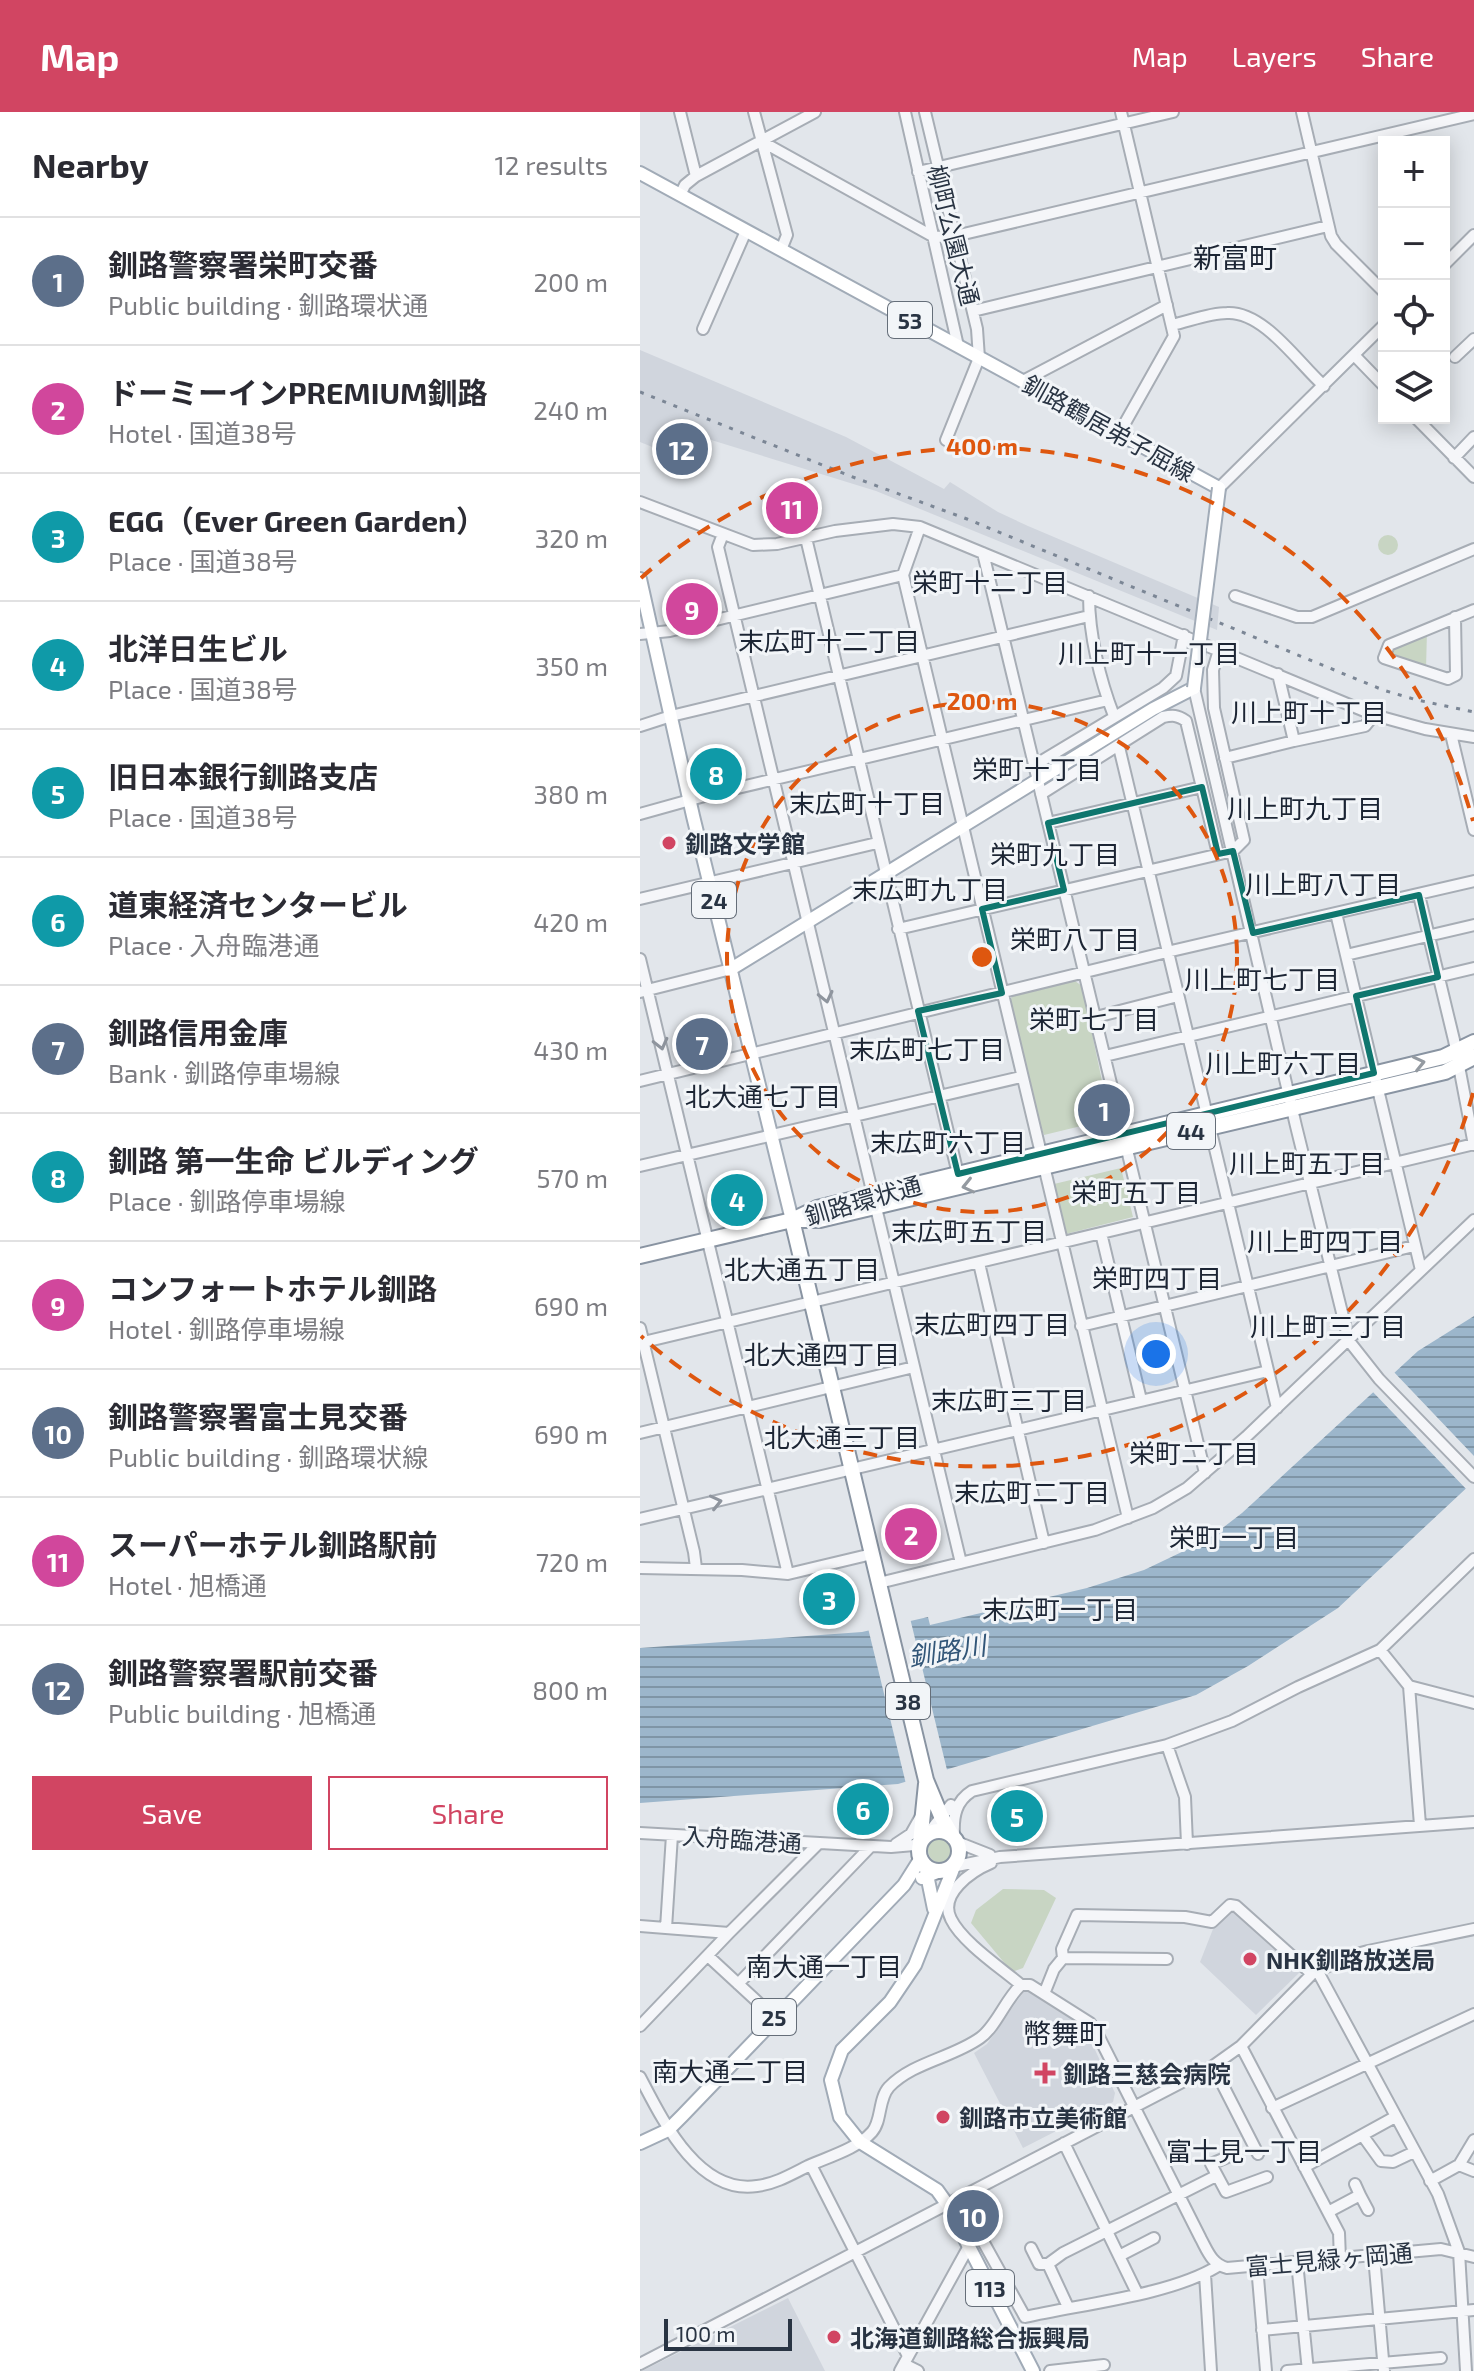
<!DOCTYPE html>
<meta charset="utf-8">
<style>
:root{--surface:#fff;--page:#f7f7f7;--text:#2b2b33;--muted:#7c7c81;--line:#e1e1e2;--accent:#d14562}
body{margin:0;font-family:"Exo 2","Noto Sans JP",sans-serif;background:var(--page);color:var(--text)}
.controls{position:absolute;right:24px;top:24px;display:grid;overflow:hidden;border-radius:0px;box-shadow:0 4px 20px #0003}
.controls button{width:72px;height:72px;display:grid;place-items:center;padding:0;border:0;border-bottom:2px solid var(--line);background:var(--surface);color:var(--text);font:40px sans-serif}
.scale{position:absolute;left:24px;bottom:20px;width:128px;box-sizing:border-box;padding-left:8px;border:4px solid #293443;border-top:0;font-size:22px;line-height:28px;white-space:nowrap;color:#293443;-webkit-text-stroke:6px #f2f5f8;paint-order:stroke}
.you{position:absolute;left:516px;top:1242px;width:28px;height:28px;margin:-20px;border:6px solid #fff;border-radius:50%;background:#1a73e8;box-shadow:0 0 0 12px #1a73e833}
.badge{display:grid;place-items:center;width:52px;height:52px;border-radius:50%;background:var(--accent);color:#fff;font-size:26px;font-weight:700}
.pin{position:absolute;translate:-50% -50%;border:4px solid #fff;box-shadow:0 2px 8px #0006}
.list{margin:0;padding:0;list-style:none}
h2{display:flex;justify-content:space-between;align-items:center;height:104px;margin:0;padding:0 32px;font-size:34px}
h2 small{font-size:26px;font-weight:400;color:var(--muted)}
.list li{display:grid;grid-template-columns:52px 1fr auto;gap:24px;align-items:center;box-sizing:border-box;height:128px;padding:0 32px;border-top:2px solid var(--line)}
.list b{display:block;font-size:30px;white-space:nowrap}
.list p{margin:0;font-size:26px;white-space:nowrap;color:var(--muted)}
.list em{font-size:26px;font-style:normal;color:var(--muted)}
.actions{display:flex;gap:16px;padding:24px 32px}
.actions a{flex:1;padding:18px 0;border:2px solid var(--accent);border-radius:0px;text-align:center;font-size:28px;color:var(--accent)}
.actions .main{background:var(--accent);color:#fff}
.icon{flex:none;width:44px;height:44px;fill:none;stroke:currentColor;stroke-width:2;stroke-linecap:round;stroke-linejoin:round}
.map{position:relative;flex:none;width:834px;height:2259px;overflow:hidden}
header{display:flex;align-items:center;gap:48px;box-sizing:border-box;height:112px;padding:0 40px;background:var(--accent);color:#fff}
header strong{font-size:38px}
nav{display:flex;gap:44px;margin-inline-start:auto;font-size:28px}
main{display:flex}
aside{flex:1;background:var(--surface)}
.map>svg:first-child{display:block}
</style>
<header>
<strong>Map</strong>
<nav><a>Map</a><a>Layers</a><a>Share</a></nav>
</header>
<main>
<aside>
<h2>Nearby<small>12 results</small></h2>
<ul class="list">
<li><span class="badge" style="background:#5c6f8a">1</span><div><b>釧路警察署栄町交番</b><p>Public building · 釧路環状通</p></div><em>200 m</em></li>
<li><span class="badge" style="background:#d1479c">2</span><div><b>ドーミーインPREMIUM釧路</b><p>Hotel · 国道38号</p></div><em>240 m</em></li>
<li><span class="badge" style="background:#0f9aa8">3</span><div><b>EGG（Ever Green Garden）</b><p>Place · 国道38号</p></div><em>320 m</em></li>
<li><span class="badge" style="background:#0f9aa8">4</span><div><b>北洋日生ビル</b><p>Place · 国道38号</p></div><em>350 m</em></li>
<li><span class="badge" style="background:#0f9aa8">5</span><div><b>旧日本銀行釧路支店</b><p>Place · 国道38号</p></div><em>380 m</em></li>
<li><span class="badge" style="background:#0f9aa8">6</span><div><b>道東経済センタービル</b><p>Place · 入舟臨港通</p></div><em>420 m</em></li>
<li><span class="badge" style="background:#5c6f8a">7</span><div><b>釧路信用金庫</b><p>Bank · 釧路停車場線</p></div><em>430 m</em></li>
<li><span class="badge" style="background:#0f9aa8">8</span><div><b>釧路 第一生命 ビルディング</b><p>Place · 釧路停車場線</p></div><em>570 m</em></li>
<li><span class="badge" style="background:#d1479c">9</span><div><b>コンフォートホテル釧路</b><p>Hotel · 釧路停車場線</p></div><em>690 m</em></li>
<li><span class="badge" style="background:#5c6f8a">10</span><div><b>釧路警察署富士見交番</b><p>Public building · 釧路環状線</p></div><em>690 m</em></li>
<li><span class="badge" style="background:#d1479c">11</span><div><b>スーパーホテル釧路駅前</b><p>Hotel · 旭橋通</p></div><em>720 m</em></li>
<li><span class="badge" style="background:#5c6f8a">12</span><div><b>釧路警察署駅前交番</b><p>Public building · 旭橋通</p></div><em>800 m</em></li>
</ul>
<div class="actions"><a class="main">Save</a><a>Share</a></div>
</aside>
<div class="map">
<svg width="834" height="2259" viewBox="0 0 834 2259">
<defs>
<pattern id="water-rules" width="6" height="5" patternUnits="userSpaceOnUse" patternTransform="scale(2)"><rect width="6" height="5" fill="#9cb6cb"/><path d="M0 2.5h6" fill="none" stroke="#7f95a6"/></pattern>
</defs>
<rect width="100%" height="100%" fill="#e2e6eb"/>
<path fill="#d0d5dd" d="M0 238 206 325 304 377 310 370 358 400 388 414 579 495 577 518 236 379 42 319 32 343 0 330Z
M594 1797 660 1860 616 1903 560 1850 575 1812Z
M389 1878 444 1914 475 1981 473 1990 383 2036 334 1941 347 1932 384 1879Z
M148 2186 185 2259H2Z"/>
<path fill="#c8d5c3" d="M738 433a10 10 0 1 1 20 0a10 10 0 1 1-20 0Z
M787 519 786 557 747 544 751 535Z
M435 869 442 874 470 1007 404 1023 394 994 370 891 372 884Z
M481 1056 493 1105 426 1122 414 1072Z
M288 1738a13 13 0 1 1 26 0a13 13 0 1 1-26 0Z
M363 1777 404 1778 416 1786 383 1856 372 1860 331 1811 336 1798Z"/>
<path fill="url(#water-rules)" d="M834 1204V1369L698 1496 608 1554 556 1583 258 1672 0 1691V1536L222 1520 288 1505 290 1513 447 1476 504 1458 567 1428 602 1401 778 1239Z"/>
<path fill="#e2e6eb" d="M752 1258 834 1344V1375L829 1380 731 1278Z
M270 1506 308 1662 266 1672 228 1516Z"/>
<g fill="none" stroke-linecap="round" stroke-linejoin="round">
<g stroke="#a7adb5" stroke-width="14">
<path id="minor" d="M40 0 56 64
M114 0 147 123 141 138
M265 0 318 234
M285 0 337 217 339 246 306 328
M481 0 534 224 485 311
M662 0 691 124 696 132 744 180
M121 29 294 125 315 124 834 2
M278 60 533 0
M40 83 45 73 56 64 175 0
M804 153 834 123
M333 199 688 114
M532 213C550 209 569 201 587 201 624 199 658 251 684 274
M63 217 106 119
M714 243 744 274
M815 245 834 227
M383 269 527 193
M776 306 834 365
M814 346 834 325
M579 376 744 213
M0 390 113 433 137 432 195 419 253 412 280 415 734 603 785 617 834 625
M280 415 263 463 488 1406
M83 422 78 435 321 1451
M166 426 318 1062
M343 441 565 1361
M449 484C449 523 460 568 474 604
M595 484 657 505H672L834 437
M815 505 816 563 808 567 744 546 749 533 834 498
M0 522 30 519 263 463
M638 562 654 629 725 614 734 603
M554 576 656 1014 709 1229 739 1267 834 1365
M0 614 31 604 449 504
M811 622 834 718
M479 635 637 1296
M585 646 654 629
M395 653 523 576 536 564 544 523
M401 682 523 605C533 603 537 603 546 609L578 742
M0 702 68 683 468 588
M408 711 562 675
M779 783 814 928 834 1033
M0 787 237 731
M696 801 781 1158
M258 817 593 739 604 728 574 596 573 558 579 538
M706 843 834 813
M0 847 148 1462
M0 880 91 857
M456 905 538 884
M465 944 834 856
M0 969 527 840 834 769
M0 1054 381 965
M461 1121 501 1288
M339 1151 404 1431
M441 1214 774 1134
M0 1216 54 1440 56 1456
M0 1231 834 1032
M0 1321 274 1255
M0 1407 628 1259
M0 1456 102 1458 148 1462 232 1442
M239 1471 455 1418 513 1396 547 1376 606 1325 834 1108
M740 1538 769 1574 780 1713
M769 1574 834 1591
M527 1633 545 1685 547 1732
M0 1721 251 1735 274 1733 284 1727
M314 1722C313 1704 316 1689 332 1679L527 1633 592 1609 658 1575 740 1538 834 1447
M286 1724 311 1693
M317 1730 350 1743
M256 1732 271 1722 280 1706
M351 1751C332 1759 298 1782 311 1807 322 1830 361 1856 381 1873
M312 1755 360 1745 834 1710
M0 1814 89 1821
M26 1816 32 1723
M68 1844 134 1905
M423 1846 527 1847
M678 1860 798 2082 819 2140 826 2259
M98 1872 231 1734
M404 1882 414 1857 423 1846 422 1837 437 1803 545 1805 572 1810 590 1793 596 1794 672 1862
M0 1914 89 1821 178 1732
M601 1934 699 2121 700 2147
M573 1954 618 2042
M0 1965C22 2007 58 2083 117 2074 135 2072 152 2062 168 2054 188 2045 217 2037 232 2020 242 2009 238 1987 249 1975 273 1950 312 1946 340 1926 356 1915 365 1888 381 1873H390L450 1911 456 1919 561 2127C568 2140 572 2152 587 2156L801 2137 834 2145
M632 1996 834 1902
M723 2024 741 2049 753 2050 774 2040
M424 2031 497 2181
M590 2044 571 2052 586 2080 627 2065
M171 2053 268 2244
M819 2053 834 2059
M664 2055 755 2005
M790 2069 819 2053 834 2028
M715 2072 720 2083
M688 2100 720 2083 728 2098
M326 2128 339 2122 385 2205C442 2192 531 2183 578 2154
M391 2136 399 2152H408
M479 2144 514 2126
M734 2144 744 2259
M657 2150 668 2259
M617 2154 626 2259
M565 2162 571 2259
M428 2195 408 2152 423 2141 576 2064
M622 2218 834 2198
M0 2252 573 1954 601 1934 672 1862 709 1844 728 1839 834 1817
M264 2252 278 2259
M260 2259 329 2134
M410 2259 464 2253
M647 2259 801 2246"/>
</g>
<g stroke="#a1abb7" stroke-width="16">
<path id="major" d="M0 61 579 376
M0 467 53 704 152 1108
M91 857 513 597 554 576
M317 1747 275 1853 250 1890 202 1938 191 1968 200 2005 220 2030 297 2078 307 2092 393 2259
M285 1753 294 1797
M282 1766 303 1758
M0 2031 28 2018 42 2004 264 1773 281 1746"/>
</g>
<g stroke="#8994a2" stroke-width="18">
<path id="highway" d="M152 1108 286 1668 301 1704 313 1725
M156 1108H180L805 960 834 945
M0 1144 152 1108 177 1096 803 945 834 930
M279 1739a20 20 0 1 1 40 0a20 20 0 1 1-40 0Z
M280 1731 286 1672"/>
</g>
<use href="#minor" stroke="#f5f6f9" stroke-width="10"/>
<use href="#major" stroke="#fff" stroke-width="12"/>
<use href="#highway" stroke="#fff" stroke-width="14"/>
<path stroke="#7b8695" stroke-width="3" stroke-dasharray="4 8" stroke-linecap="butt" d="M0 280 210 364 327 407 743 578 777 588 834 600"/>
<g stroke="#a1abb7" stroke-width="16" stroke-linecap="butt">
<path id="major-bridge" d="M554 576 579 376"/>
</g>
<use href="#major-bridge" stroke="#fff" stroke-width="12"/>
</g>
<defs><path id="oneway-chevron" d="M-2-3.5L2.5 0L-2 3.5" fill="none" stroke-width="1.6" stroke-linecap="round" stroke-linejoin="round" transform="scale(2)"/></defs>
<g stroke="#8f959e">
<use href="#oneway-chevron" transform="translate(186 885) rotate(77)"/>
<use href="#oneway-chevron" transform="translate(21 932) rotate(76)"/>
<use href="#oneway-chevron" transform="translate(76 1390) rotate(-13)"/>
</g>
<g stroke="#949aa1">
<use href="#oneway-chevron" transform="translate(779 951) rotate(-13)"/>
<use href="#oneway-chevron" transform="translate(328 1074) rotate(167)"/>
</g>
<path fill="none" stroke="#0f766e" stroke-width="6" stroke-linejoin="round" d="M562 675 578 742 593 739 613 821 779 783 798 865 716 884 734 961 318 1062 278 899 362 881 342 797 424 778 408 711Z"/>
<g fill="none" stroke="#de570f" stroke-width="4" stroke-dasharray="14 10">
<circle cx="342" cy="845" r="255"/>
<path d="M833 981A510 510 0 0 1 1 1224M1 466A510 510 0 0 1 833 709"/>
</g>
<g fill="#d14562" stroke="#f2f5f8" stroke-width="3">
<circle cx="29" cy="731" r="8"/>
<circle cx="610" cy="1847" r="8"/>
<path d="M401 1949h8v8h8v8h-8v8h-8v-8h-8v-8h8z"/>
<circle cx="303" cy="2005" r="8"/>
<circle cx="194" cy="2225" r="8"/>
</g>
<g text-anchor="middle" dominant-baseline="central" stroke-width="6" stroke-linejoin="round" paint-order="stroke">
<g fill="#f2f5f8" stroke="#656e79" stroke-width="2">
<rect x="248" y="190" width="44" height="36" rx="6"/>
<rect x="52" y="770" width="44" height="36" rx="6"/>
<rect x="527" y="1001" width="48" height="36" rx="6"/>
<rect x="246" y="1571" width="44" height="36" rx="6"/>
<rect x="112" y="1887" width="44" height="36" rx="6"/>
<rect x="326" y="2158" width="48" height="36" rx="6"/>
</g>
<g font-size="22" font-weight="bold" fill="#293443">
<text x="270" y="208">53</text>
<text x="74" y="788">24</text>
<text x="551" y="1019">44</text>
<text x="268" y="1589">38</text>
<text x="134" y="1905">25</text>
<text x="350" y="2176">113</text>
</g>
<g font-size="24" fill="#293443" stroke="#f2f5f8">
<text transform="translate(314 123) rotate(76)">柳町公園大通</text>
<text transform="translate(469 316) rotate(29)">釧路鶴居弟子屈線</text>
<text transform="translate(223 1088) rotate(-16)">釧路環状通</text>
<text transform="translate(102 1727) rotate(4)">入舟臨港通</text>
<text transform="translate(689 2147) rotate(-5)">富士見緑ヶ岡通</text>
</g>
<g font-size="24" font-weight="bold" fill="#293443" stroke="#f2f5f8" text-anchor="start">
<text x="45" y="731">釧路文学館</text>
<text x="626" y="1847">NHK釧路放送局</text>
<text x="423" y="1961">釧路三慈会病院</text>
<text x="319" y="2005">釧路市立美術館</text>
<text x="210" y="2225">北海道釧路総合振興局</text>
</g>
<g font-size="26" fill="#1c2534" stroke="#f2f5f8">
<text x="350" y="469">栄町十二丁目</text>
<text x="189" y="528">末広町十二丁目</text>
<text x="509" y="540">川上町十一丁目</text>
<text x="669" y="599">川上町十丁目</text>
<text x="397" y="656">栄町十丁目</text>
<text x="227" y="690">末広町十丁目</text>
<text x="665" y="695">川上町九丁目</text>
<text x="415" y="741">栄町九丁目</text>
<text x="683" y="771">川上町八丁目</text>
<text x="290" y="776">末広町九丁目</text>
<text x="435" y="826">栄町八丁目</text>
<text x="622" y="866">川上町七丁目</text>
<text x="454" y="906">栄町七丁目</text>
<text x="287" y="936">末広町七丁目</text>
<text x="643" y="950">川上町六丁目</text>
<text x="123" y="983">北大通七丁目</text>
<text x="308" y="1029">末広町六丁目</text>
<text x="667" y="1050">川上町五丁目</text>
<text x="496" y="1079">栄町五丁目</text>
<text x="329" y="1118">末広町五丁目</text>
<text x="685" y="1128">川上町四丁目</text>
<text x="162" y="1156">北大通五丁目</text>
<text x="517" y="1165">栄町四丁目</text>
<text x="352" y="1211">末広町四丁目</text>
<text x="688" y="1213">川上町三丁目</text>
<text x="182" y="1241">北大通四丁目</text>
<text x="369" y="1287">末広町三丁目</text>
<text x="202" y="1324">北大通三丁目</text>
<text x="554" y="1340">栄町二丁目</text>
<text x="392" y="1379">末広町二丁目</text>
<text x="594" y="1424">栄町一丁目</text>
<text x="420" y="1496">末広町一丁目</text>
<text x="184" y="1853">南大通一丁目</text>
<text x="90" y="1958">南大通二丁目</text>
<text x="604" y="2038">富士見一丁目</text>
</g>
<g font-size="26" font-style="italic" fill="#325678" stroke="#f2f5f8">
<text transform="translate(307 1538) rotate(-9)">釧路川</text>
</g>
<g font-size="28" fill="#1c2534" stroke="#f2f5f8">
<text x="595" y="145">新富町</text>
<text x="425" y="1921">幣舞町</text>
</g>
</g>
<circle cx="342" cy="845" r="12" fill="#de570f" stroke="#f2f5f8" stroke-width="4"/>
<g font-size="24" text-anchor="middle" font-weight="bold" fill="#de570f" stroke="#f2f5f8" stroke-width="6" stroke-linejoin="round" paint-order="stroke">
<text x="342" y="343">400 m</text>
<text x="342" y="598">200 m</text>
</g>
</svg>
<div class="controls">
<button>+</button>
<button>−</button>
<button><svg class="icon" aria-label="locate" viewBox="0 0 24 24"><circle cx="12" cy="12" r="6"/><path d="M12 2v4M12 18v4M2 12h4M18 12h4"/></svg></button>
<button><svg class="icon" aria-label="layers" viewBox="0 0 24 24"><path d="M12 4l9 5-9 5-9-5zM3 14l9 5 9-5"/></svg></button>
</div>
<div class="scale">100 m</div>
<div class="you"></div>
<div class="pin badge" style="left:464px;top:998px;background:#5c6f8a">1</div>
<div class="pin badge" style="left:271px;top:1422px;background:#d1479c">2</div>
<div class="pin badge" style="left:189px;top:1487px;background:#0f9aa8">3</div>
<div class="pin badge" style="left:97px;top:1088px;background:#0f9aa8">4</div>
<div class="pin badge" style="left:377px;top:1704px;background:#0f9aa8">5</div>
<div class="pin badge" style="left:223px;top:1697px;background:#0f9aa8">6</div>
<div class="pin badge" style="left:62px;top:932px;background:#5c6f8a">7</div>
<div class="pin badge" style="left:76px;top:662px;background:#0f9aa8">8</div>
<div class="pin badge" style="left:52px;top:497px;background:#d1479c">9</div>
<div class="pin badge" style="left:333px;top:2104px;background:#5c6f8a">10</div>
<div class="pin badge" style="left:152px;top:396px;background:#d1479c">11</div>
<div class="pin badge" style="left:42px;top:337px;background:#5c6f8a">12</div>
</div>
</main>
